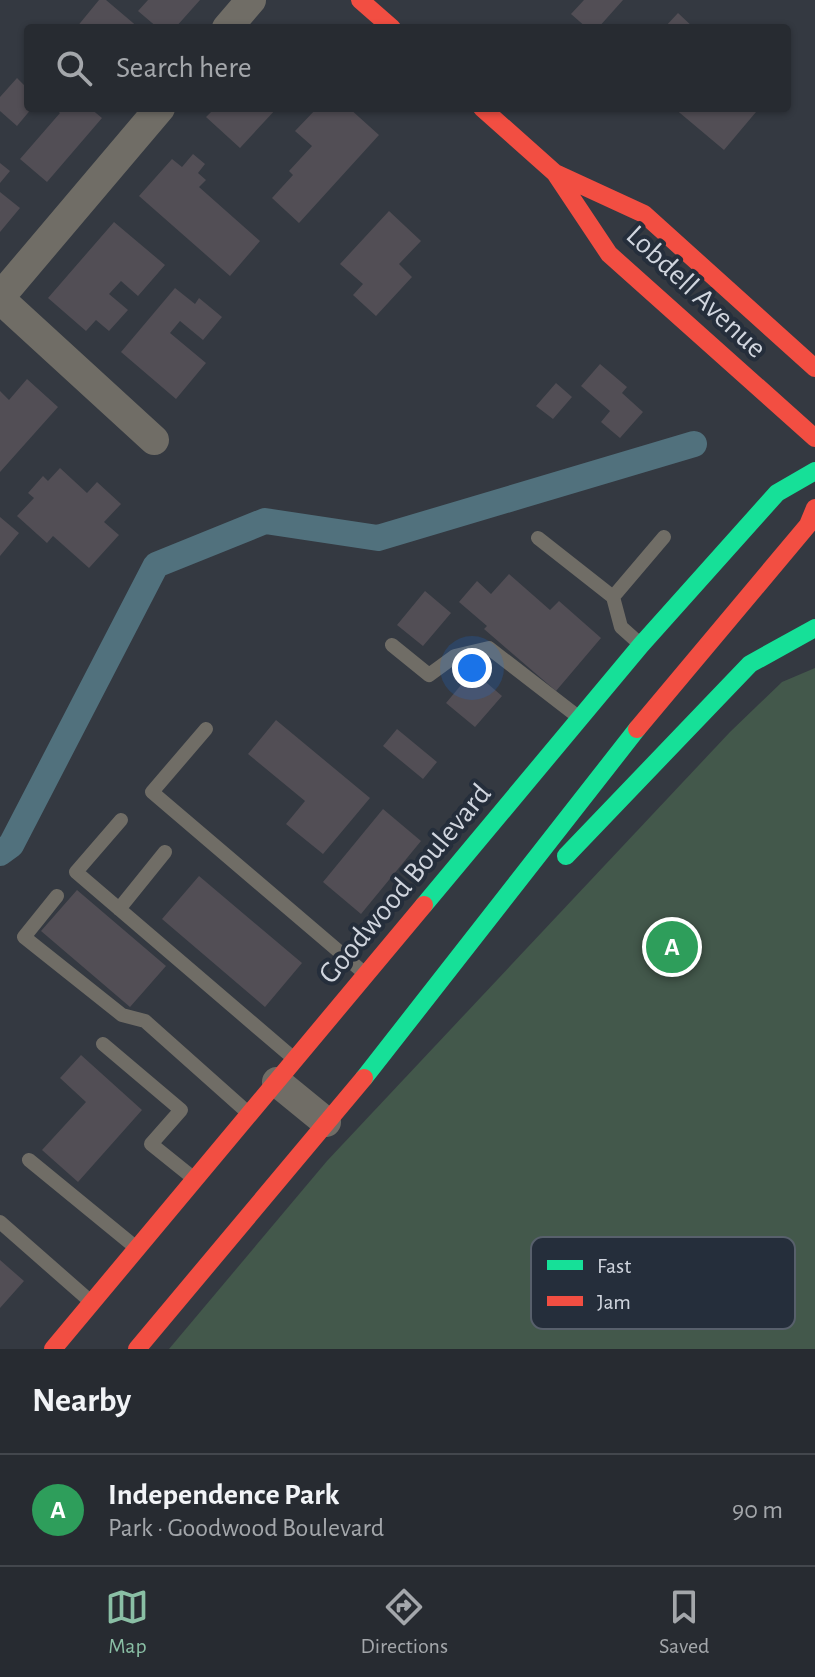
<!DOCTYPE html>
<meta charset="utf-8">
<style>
:root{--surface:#272b31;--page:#2f3339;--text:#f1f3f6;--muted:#a4a7ab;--line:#43474d;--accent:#8abfa5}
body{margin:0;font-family:"Alegreya Sans",sans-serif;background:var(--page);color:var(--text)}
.you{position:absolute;left:472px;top:668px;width:28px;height:28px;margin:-20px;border:6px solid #fff;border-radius:50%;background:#1a73e8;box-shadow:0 0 0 12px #1a73e833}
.badge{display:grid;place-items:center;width:52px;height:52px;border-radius:50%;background:var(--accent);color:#fff;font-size:26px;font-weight:700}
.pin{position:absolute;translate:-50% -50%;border:4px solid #fff;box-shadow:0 2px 8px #0006}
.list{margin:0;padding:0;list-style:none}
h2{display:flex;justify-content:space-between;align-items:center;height:104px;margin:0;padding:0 32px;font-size:34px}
h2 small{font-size:26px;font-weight:400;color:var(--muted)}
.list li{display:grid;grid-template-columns:52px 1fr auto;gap:24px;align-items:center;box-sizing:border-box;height:112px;padding:0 32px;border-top:2px solid var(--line)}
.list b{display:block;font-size:30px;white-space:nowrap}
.list p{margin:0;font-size:26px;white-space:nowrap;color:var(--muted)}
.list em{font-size:26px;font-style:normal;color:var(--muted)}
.icon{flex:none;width:44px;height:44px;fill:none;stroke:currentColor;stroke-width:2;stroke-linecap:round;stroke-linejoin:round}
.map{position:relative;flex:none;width:815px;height:1349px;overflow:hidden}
.search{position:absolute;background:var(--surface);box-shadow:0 2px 6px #0004;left:24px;right:24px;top:24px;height:88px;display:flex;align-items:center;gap:20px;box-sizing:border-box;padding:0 28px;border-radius:8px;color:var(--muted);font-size:30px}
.sheet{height:216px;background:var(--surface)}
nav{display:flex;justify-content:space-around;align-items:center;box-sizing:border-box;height:112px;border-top:2px solid var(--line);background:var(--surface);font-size:22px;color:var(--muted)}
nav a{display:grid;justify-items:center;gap:4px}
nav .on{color:var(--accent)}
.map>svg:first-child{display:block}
</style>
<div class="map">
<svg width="815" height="1349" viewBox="0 0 815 1349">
<rect width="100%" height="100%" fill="#343941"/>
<path fill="#43584b" d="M815 668V1349H169L327 1161 730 732 782 682Z"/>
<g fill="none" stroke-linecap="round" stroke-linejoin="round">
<path stroke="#51717d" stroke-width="26" d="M0 853 11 845 156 565 265 521 378 538 694 444"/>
</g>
<path fill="#524e55" d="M99 0H106L139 28H76Z
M148 0H200L175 28H158L138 11Z
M584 0H623L598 28H587L571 14Z
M678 13 694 28H664Z
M17 78 24 85 28 81V108H32L17 126 0 111V97Z
M54 108H90L102 118 47 182 20 159 60 113Z
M215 108H277L240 148 206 117Z
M317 108H349L379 135 299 223 272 198 293 175 289 171 312 146 295 131Z
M674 108H751L756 112 724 150Z
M193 154 205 164 198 173 206 180 199 187 260 241 230 276 139 196 172 159 182 167Z
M0 163 10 171 0 183Z
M0 192 20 208 0 232Z
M389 211 421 241 399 264 412 277 376 316 353 295 363 284 340 264Z
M114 222 165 265 138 296 121 281 109 294 128 310 109 331 96 320 86 331 48 298Z
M175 288 195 304 199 298 222 317 203 340 180 321 170 333 206 363 176 399 121 352Z
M600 364 627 387 622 393 643 412 620 438 601 422 610 411 581 386Z
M27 379 58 407 0 472V391L9 400Z
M556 383 572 397 553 419 536 406Z
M60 468 87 493 97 482 121 504 104 522 119 535 89 568 53 536 47 543 17 516 34 498 28 493 43 476 48 481Z
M0 517 19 533 0 556Z
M509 574 550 610 559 601 601 638 556 691 484 629 487 626 459 602 477 581 491 594Z
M425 591 451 613 423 646 397 625Z
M466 665 502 696 475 727 446 703 461 685 454 679Z
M276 720 370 798 323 854 286 824 305 801 248 754Z
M397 729 437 762 423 779 383 746Z
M383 809 421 841 361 914 323 882Z
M199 876 302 963 265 1007 162 919Z
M77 890 166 966 130 1007 41 931Z
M81 1055 142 1110 78 1182 42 1150 86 1102 60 1078Z
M0 1260 24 1281 0 1308Z"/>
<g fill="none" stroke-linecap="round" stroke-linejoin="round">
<path stroke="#706d66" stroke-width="14" d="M538 538 613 597 621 627 640 644
M613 597 664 537
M392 645 429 675 455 656 489 648 577 716
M206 729 152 792 363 972
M121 820 76 872 292 1057
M57 896 24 937 122 1015 145 1021 246 1111
M119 909 165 852
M103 1044 181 1110 151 1144 192 1177
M29 1160 134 1246
M0 1222 90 1301"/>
<path stroke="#706d66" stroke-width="30" d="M227 28 251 0
M0 297 160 108
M0 299 154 440
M277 1082 326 1122"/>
<path stroke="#16e098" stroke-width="18" d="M566 856 750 664 815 628
M424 905 641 645 777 493 815 471
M364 1078 637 729"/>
<path stroke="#f24e42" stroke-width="18" d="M360 0 392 28
M482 108 555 173 609 254 815 438
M555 173 644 214 815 368
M637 729 808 525 815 508
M53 1349 424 905
M137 1349 364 1078"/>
</g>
<g text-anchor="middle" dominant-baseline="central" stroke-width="8" stroke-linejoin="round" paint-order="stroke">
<g font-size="30" fill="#d0d5de" stroke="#252e3b">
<text transform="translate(696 292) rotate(43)">Lobdell Avenue</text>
<text transform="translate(405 884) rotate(-50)">Goodwood Boulevard</text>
</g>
</g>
<rect x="531" y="1237" width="264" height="92" rx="12" fill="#252e3b" stroke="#58606c" stroke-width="2"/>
<rect x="547" y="1260" width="36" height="10" fill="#16e098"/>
<rect x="547" y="1296" width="36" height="10" fill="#f24e42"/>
<g font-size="22" fill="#d0d5de">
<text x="597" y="1273">Fast</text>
<text x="597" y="1309">Jam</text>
</g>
</svg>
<div class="you"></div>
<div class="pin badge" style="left:672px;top:947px;background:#2e9e5b">A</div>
<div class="search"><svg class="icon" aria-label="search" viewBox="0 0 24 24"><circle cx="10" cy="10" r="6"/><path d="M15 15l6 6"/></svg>Search here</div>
</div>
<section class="sheet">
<h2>Nearby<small></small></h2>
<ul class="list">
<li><span class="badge" style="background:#2e9e5b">A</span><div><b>Independence Park</b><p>Park · Goodwood Boulevard</p></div><em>90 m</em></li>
</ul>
</section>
<nav>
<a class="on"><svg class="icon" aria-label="map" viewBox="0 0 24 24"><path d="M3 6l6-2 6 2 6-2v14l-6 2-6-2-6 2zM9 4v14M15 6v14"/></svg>Map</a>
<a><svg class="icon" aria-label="directions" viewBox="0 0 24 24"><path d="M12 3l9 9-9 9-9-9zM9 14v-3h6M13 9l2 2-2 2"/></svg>Directions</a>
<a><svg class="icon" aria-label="saved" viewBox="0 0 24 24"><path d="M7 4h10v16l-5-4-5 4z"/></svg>Saved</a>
</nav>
